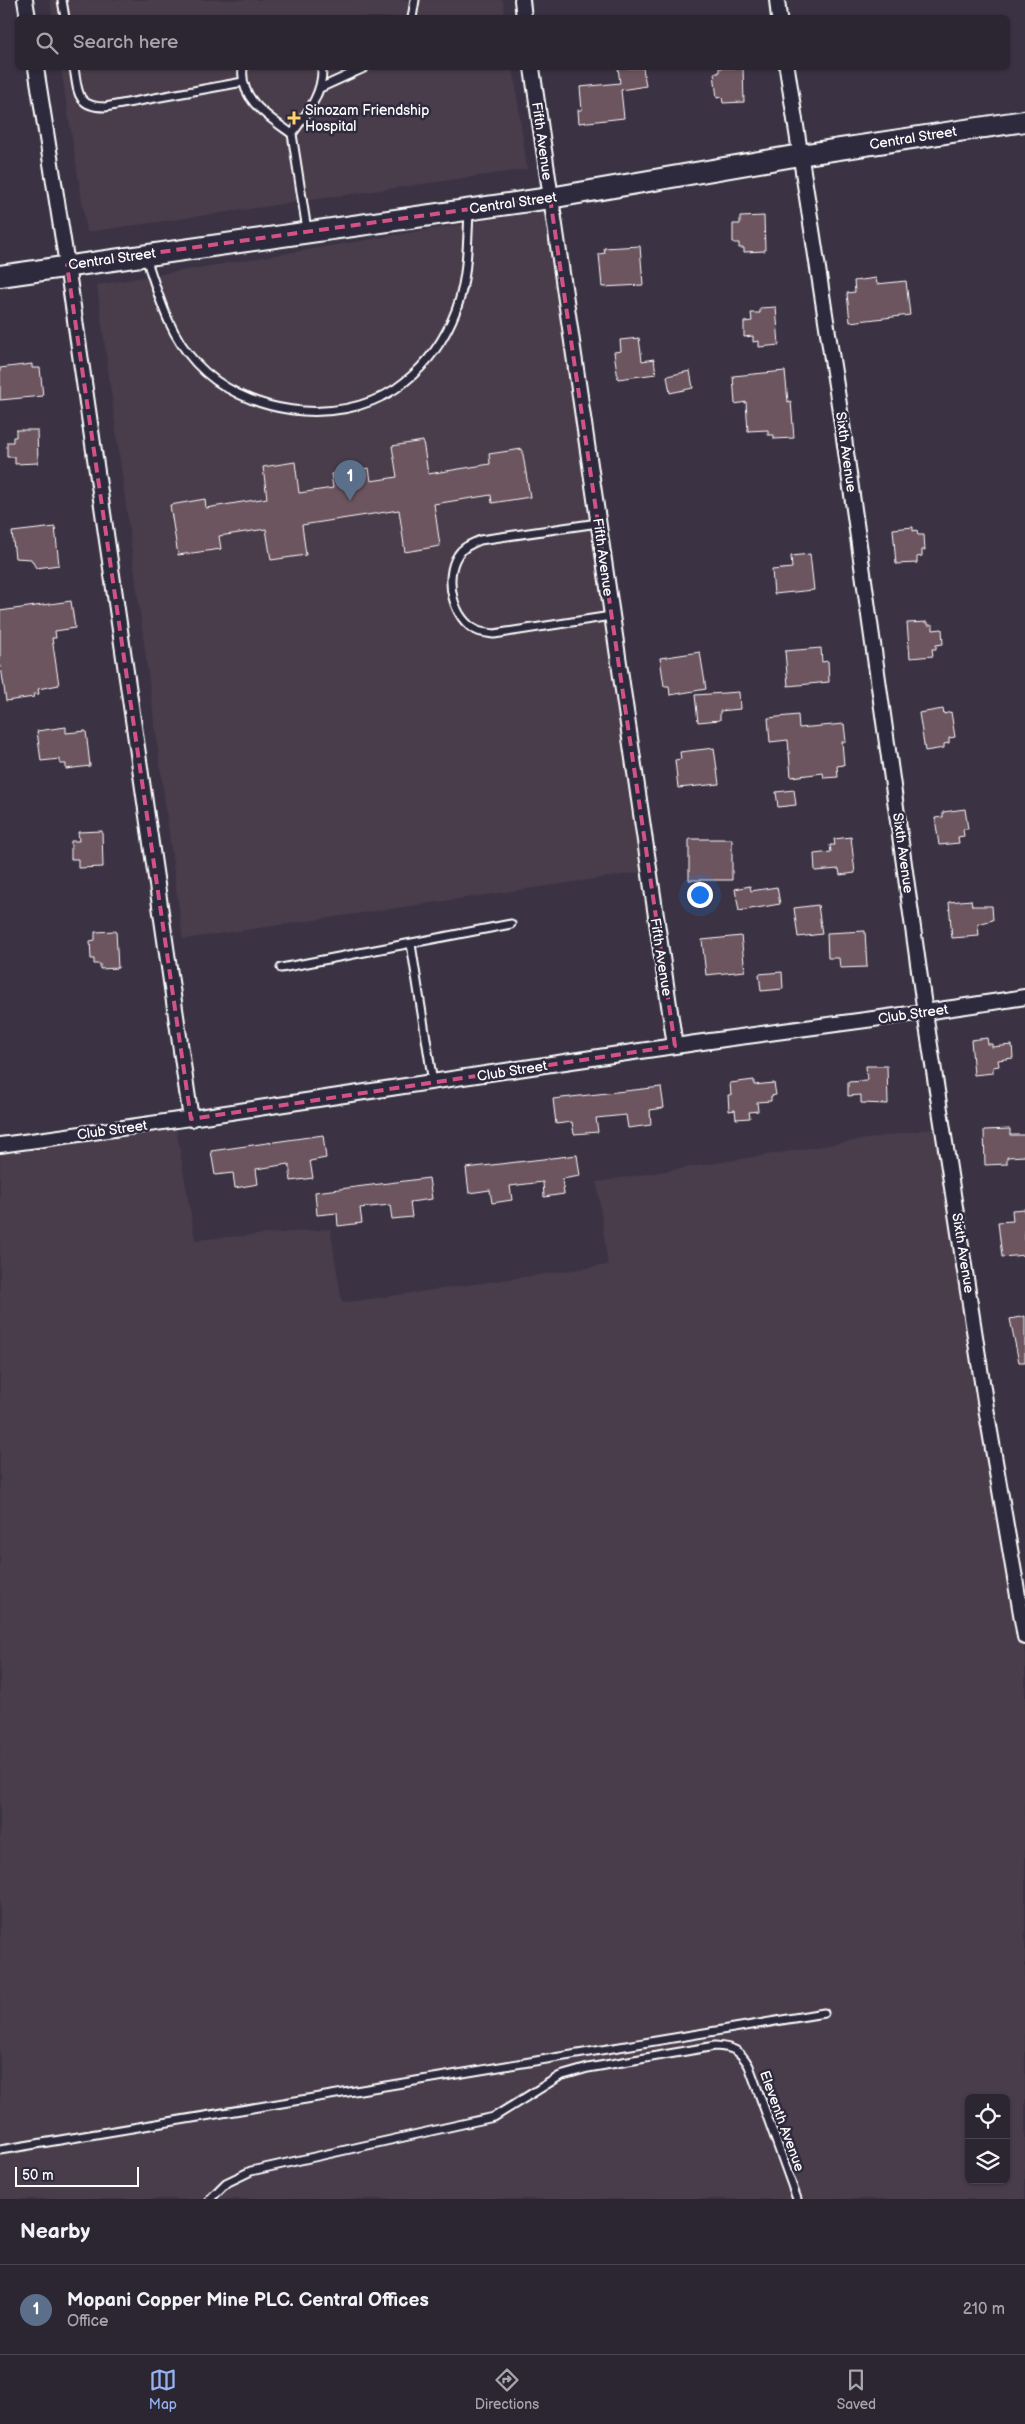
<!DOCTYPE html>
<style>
:root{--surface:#2c2633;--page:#38323f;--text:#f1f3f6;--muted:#a6a5ac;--line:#48434e;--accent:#95b2f1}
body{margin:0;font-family:"Balsamiq Sans",sans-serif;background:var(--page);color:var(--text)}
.controls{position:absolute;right:15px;bottom:15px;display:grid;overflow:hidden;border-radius:8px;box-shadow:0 1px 4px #0004}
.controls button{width:45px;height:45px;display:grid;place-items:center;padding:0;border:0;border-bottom:1px solid var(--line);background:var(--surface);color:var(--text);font:25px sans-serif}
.scale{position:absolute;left:15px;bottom:12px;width:124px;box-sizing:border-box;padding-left:5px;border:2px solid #fff;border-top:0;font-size:14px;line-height:18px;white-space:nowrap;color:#fff;-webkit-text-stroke:4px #2f2a3d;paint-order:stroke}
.you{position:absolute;left:699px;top:894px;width:18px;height:18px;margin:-12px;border:4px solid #fff;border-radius:50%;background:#1a73e8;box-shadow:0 0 0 8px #1a73e833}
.badge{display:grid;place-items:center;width:32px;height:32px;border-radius:50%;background:var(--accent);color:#fff;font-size:16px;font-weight:700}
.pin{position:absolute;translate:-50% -41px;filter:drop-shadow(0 1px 2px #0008)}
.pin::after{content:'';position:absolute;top:26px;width:18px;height:15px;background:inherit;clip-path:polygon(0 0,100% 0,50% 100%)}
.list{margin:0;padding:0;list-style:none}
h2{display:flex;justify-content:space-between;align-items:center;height:65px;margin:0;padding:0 20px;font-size:21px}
h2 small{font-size:16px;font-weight:400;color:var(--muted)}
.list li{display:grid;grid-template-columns:32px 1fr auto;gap:15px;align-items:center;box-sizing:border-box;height:90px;padding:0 20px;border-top:1px solid var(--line)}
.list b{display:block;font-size:19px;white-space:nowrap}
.list p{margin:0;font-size:16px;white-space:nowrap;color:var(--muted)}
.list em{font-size:16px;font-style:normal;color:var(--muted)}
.icon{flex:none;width:28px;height:28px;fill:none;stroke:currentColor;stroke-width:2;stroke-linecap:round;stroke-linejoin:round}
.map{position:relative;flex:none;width:1025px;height:2199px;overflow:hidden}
.search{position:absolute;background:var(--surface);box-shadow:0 1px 4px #0004;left:15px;right:15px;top:15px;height:55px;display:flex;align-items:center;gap:12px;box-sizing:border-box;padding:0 18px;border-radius:8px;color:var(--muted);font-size:19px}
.sheet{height:155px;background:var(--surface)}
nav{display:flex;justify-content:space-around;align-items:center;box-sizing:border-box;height:70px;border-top:1px solid var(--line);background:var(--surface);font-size:14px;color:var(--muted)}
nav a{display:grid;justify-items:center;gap:2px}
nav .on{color:var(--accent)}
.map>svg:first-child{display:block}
</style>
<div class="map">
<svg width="1025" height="2199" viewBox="0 0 1025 2199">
<rect width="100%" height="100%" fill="#3b3344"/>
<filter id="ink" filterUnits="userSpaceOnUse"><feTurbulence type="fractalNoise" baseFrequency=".02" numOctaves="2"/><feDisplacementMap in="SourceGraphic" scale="10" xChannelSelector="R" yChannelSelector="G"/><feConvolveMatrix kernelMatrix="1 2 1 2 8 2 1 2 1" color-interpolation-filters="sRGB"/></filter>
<g filter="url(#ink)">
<path fill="#4a3d4c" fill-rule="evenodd" d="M50 0H503L505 17 53 18Z
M61 68H513L527 169 87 232Z
M547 210 642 872 183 939 97 285Z
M942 1127 1025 1655V2199H0V1154L176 1128 195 1240 330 1229 342 1303 608 1265 597 1182ZM969 2098H1006V2180H969Z"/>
<path fill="#6d555e" stroke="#fff" d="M618 68H643L646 86 621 90 624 118 579 123 578 110H582L580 87 620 83Z
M719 68H743L744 102 723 103 722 97 717 98 714 73H719Z
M764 216 765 251 744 252V248H739V243H733V224H740V217Z
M640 246 643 285 602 287 599 254 605 253 604 248Z
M876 278 877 284 906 281 910 315 850 322 847 293 855 292 854 281Z
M776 307 779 345 759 347V341L753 342V336L744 337V322L752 321 751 313H760V308Z
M639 338 642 361 654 359 656 374 618 379 614 352 621 351 620 340Z
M32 364V368H40L43 396 0 400V368Z
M690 371 693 388 670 393 667 376Z
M785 371 788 402 791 401 794 438 774 439V435H768V430L748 431 746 402 735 404 733 376Z
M16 430H37L38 463 15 464V457H7V442H13V437H16Z
M423 441 428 474 490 464 489 454 522 449 530 497 492 503 491 495 434 504 440 546 405 552 399 510 302 525 306 555 271 560 266 529 219 536 221 549 178 555 170 505 205 499 206 508 267 498 263 467 295 462 299 493 333 488 331 474 369 468 371 481 397 477 392 446Z
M55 527 59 565 36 568 31 559 15 558 12 532Z
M913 527V531L917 530 918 535H924L925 550H922V556L917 557V563L896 564 893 529Z
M810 554 814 590 774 594 772 570 792 568 791 556Z
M71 601 75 628 55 631 56 638H52L59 685 38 689 39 694H33L34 697 6 701 0 660V611Z
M928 622V625H933V630L942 629 943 644 936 645V649H932L933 656 910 658 907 623Z
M821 648 822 662 828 661 829 682 788 686 785 651Z
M700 652 706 689 670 695 669 686H664L660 658Z
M739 692 740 709 720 711V720L698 722 695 695Z
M943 709 944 714 951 712 955 737 949 738V743L944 744V748L925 751 919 713Z
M798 715 799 728 844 724 846 742H842L844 765 837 766 838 777 824 778 823 773 791 777 788 740 770 742 768 718Z
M66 727V733L86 731 90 766 66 769V764H60V759L41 761 37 731Z
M714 748 719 784 678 788 675 760 681 759 680 752Z
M794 790 796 805 778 807 776 792Z
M965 809 968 829H963L964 836 958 837 959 843 939 845 935 818 943 817V812Z
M102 831 103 867 78 868V859H71V841H79L78 832Z
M851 837 855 873 840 875 839 869 815 871 814 854 831 852 830 845H835L834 839Z
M689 839H732V880H689Z
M750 886 751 891 777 887 780 904 739 911 735 889Z
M971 900 972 906H992L993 920 978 924 979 936 952 938 949 902Z
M818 905 822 934 798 937 794 908Z
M116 931 118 968 100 969V964H94V959H91L90 941 95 940V932Z
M865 931 867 967 840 968 839 958H828L827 933Z
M741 936 745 971 706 975 702 940Z
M782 972 783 989 761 991 759 974Z
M987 1038 988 1044H992V1047L1012 1045 1013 1058 998 1060 999 1066 993 1067V1073L974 1075 971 1040Z
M866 1066H887L888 1104 861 1103V1095L848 1096V1082L867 1081Z
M754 1080V1085L774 1083 776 1095 771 1096V1101L757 1102 758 1111 749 1112 750 1118 736 1119 735 1110 729 1111 728 1095H731L730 1083Z
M661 1087 664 1108 650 1110 651 1125 628 1128 626 1115 596 1118 598 1132 574 1134 572 1122 556 1124 553 1099Z
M1010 1129V1135H1025V1156L1007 1157V1164L985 1165 984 1130Z
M323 1135 326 1158 310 1161 313 1178 291 1181 289 1164 256 1169 258 1184 235 1188 233 1173 215 1175 211 1151Z
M577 1155 580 1176 562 1179 564 1194 544 1197 543 1182 510 1186 512 1200 492 1203 490 1190 469 1193 466 1168Z
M429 1178 432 1199 410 1202 412 1217 392 1219 390 1205 360 1208 362 1223 338 1226 337 1213 317 1215 315 1192Z
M1025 1209V1255L1002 1257 998 1222 1013 1221 1012 1210Z
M1025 1316V1362H1019L1010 1319Z"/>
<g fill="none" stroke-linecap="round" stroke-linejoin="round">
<g stroke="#fff" stroke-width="11">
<path id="service" d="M62 0 65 18
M412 18 415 0
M74 68C78 91 76 107 105 107L243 82
M243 68C239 100 269 117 292 134
M320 88 364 68
M307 230 292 134C307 113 323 94 322 68
M146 258C159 296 168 333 196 363 243 414 336 428 395 389 420 372 440 347 452 320 468 286 467 248 469 212
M598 523 480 540C471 544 463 547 458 555 443 577 453 621 478 631 483 633 489 633 494 634L611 616
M411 944 433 1083
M281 968 511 924
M0 2150 824 2013
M210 2199 226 2183 251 2171 494 2117 560 2076 588 2068 715 2046C733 2047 740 2050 749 2066L797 2199"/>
</g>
<g stroke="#fff" stroke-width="18">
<path id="minor" d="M25 0 28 18
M522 0 524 18
M777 0 779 18
M36 68 67 265 191 1119
M532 68 675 1046
M787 68 842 424 925 1013 987 1414 1025 1637
M0 1145C225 1115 449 1078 675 1046 791 1029 908 1016 1025 997"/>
</g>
<g stroke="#fff" stroke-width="24">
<path id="secondary" d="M0 276 550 198 800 155 1025 121"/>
</g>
<use href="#service" stroke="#2f2a3d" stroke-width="7"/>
<use href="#minor" stroke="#2f2a3d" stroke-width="14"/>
<use href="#secondary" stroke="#2f2a3d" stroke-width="20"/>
</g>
</g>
<path fill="none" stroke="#d15284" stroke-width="4" stroke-dasharray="10 6" stroke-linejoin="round" d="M550 198 675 1046 191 1119 67 265Z"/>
<path fill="#ffd166" stroke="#2f2a3d" stroke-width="2" d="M291.5 110.5h5v5h5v5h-5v5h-5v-5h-5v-5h5z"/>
<g text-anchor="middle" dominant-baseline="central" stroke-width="5" stroke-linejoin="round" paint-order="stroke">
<g font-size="14" fill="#fff" stroke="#2f2a3d" text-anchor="start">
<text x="305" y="110">Sinozam Friendship<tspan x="305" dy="16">Hospital</tspan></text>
</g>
<g font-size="14" fill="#fff" stroke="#2f2a3d">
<text transform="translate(913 138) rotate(-9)">Central Street</text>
<text transform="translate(542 141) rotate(82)">Fifth Avenue</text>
<text transform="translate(513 203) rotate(-8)">Central Street</text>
<text transform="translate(112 259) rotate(-8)">Central Street</text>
<text transform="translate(846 452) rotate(82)">Sixth Avenue</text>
<text transform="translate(603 557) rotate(82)">Fifth Avenue</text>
<text transform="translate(903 853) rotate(82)">Sixth Avenue</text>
<text transform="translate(661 957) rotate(81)">Fifth Avenue</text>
<text transform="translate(913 1014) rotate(-8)">Club Street</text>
<text transform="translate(512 1071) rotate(-9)">Club Street</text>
<text transform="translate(112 1130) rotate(-8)">Club Street</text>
<text transform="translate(963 1253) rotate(81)">Sixth Avenue</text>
<text transform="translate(782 2121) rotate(70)">Eleventh Avenue</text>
</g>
</g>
</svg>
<div class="controls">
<button><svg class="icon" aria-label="locate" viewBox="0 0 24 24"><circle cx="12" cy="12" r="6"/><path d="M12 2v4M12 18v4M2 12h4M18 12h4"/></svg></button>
<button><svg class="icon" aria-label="layers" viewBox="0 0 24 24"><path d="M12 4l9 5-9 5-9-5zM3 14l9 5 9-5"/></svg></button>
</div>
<div class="scale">50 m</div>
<div class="you"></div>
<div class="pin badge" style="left:350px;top:501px;background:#5c6f8a">1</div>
<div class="search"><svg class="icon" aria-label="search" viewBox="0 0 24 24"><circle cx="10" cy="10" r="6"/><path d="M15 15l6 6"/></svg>Search here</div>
</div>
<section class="sheet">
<h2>Nearby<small></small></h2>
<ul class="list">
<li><span class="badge" style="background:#5c6f8a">1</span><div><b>Mopani Copper Mine PLC. Central Offices</b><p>Office</p></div><em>210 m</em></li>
</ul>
</section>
<nav>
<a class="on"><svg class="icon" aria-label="map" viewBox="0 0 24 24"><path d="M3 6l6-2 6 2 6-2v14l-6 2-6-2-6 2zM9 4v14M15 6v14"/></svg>Map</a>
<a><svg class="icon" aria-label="directions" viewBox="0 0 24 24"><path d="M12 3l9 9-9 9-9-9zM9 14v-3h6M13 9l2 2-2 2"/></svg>Directions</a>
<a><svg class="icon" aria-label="saved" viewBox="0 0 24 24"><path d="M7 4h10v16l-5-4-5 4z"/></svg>Saved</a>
</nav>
